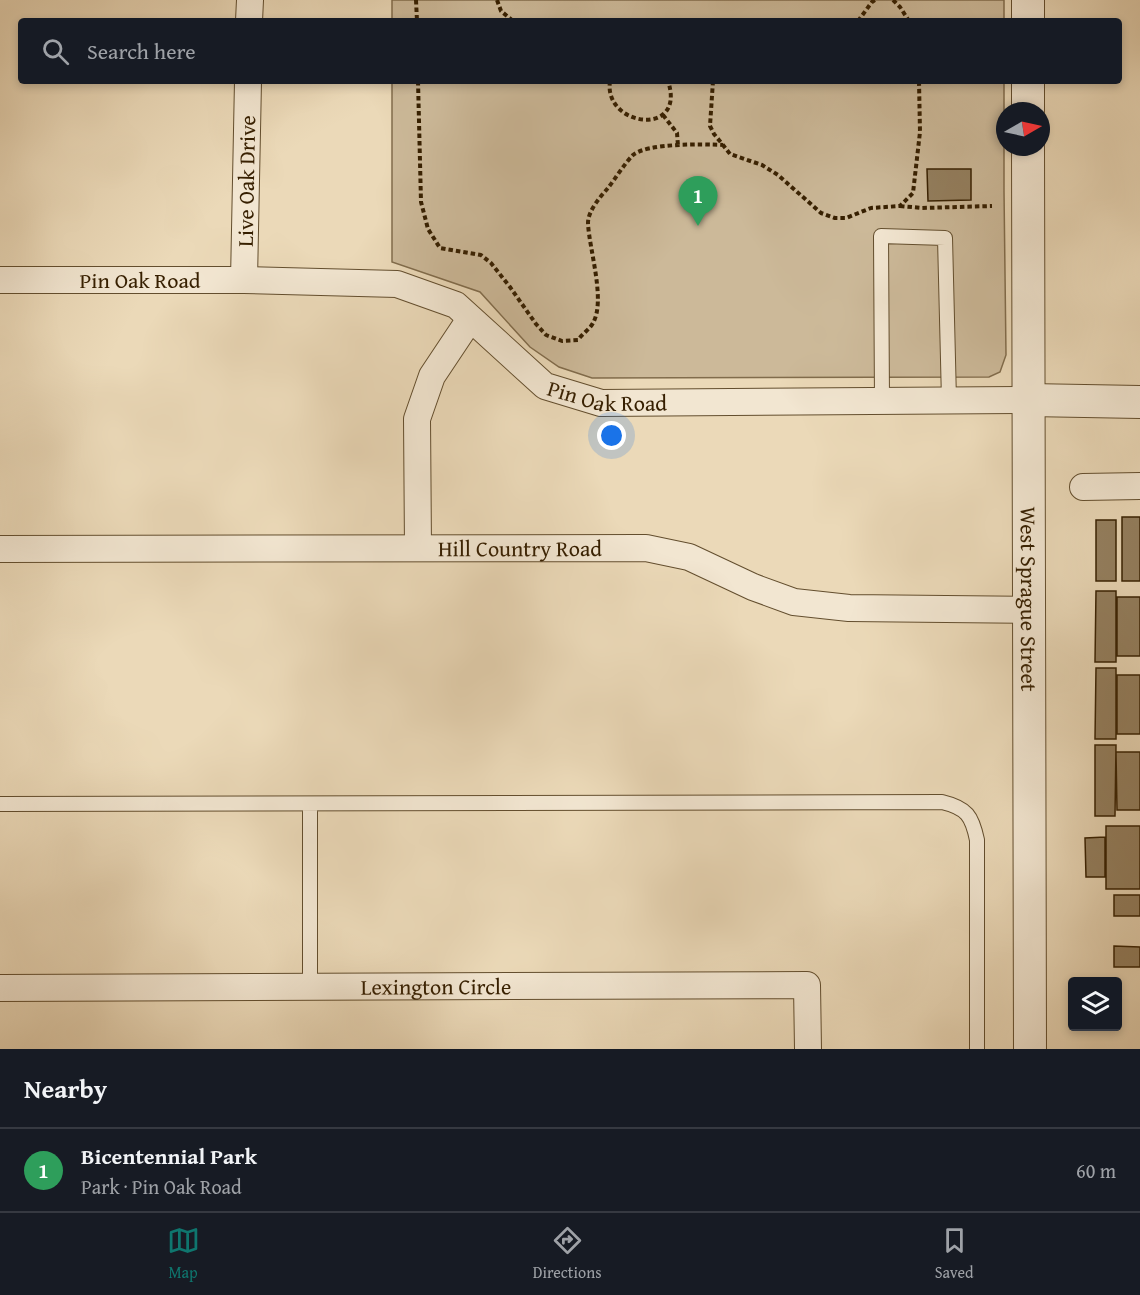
<!DOCTYPE html>
<meta charset="utf-8">
<style>
:root{--surface:#171b24;--page:#242831;--text:#f1f3f6;--muted:#9ea1a6;--line:#363941;--accent:#0f766e}
body{margin:0;font-family:"Gentium Book Plus",serif;background:var(--page);color:var(--text)}
.controls{position:absolute;right:18px;bottom:18px;display:grid;overflow:hidden;border-radius:6px;box-shadow:0 3px 9px #0003}
.controls button{width:54px;height:54px;display:grid;place-items:center;padding:0;border:0;border-bottom:2px solid var(--line);background:var(--surface);color:var(--text);font:30px sans-serif}
.compass{position:absolute;left:996px;top:102px;width:54px;height:54px;border-radius:50%;background:var(--surface);box-shadow:0 3px 9px #0003;rotate:81deg}
.you{position:absolute;left:612px;top:436px;width:21px;height:21px;margin:-15px;border:4px solid #fff;border-radius:50%;background:#1a73e8;box-shadow:0 0 0 9px #1a73e833}
.badge{display:grid;place-items:center;width:39px;height:39px;border-radius:50%;background:var(--accent);color:#fff;font-size:20px;font-weight:700}
.pin{position:absolute;translate:-50% -50px;filter:drop-shadow(0 2px 3px #0008)}
.pin::after{content:'';position:absolute;top:32px;width:21px;height:18px;background:inherit;clip-path:polygon(0 0,100% 0,50% 100%)}
.list{margin:0;padding:0;list-style:none}
h2{display:flex;justify-content:space-between;align-items:center;height:78px;margin:0;padding:0 24px;font-size:26px}
h2 small{font-size:20px;font-weight:400;color:var(--muted)}
.list li{display:grid;grid-template-columns:39px 1fr auto;gap:18px;align-items:center;box-sizing:border-box;height:84px;padding:0 24px;border-top:2px solid var(--line)}
.list b{display:block;font-size:22px;white-space:nowrap}
.list p{margin:0;font-size:20px;white-space:nowrap;color:var(--muted)}
.list em{font-size:20px;font-style:normal;color:var(--muted)}
.icon{flex:none;width:33px;height:33px;fill:none;stroke:currentColor;stroke-width:2;stroke-linecap:round;stroke-linejoin:round}
.map{position:relative;flex:none;width:1140px;height:1049px;overflow:hidden}
.search{position:absolute;background:var(--surface);box-shadow:0 3px 9px #0003;left:18px;right:18px;top:18px;height:66px;display:flex;align-items:center;gap:15px;box-sizing:border-box;padding:0 21px;border-radius:6px;color:var(--muted);font-size:22px}
.sheet{height:162px;background:var(--surface)}
nav{display:flex;justify-content:space-around;align-items:center;box-sizing:border-box;height:84px;border-top:2px solid var(--line);background:var(--surface);font-size:16px;color:var(--muted)}
nav a{display:grid;justify-items:center;gap:3px}
nav .on{color:var(--accent)}
.map>svg:first-child{display:block}
</style>
<div class="map">
<svg width="1140" height="1049" viewBox="0 0 1140 1049">
<rect width="100%" height="100%" fill="#ebd9b8"/>
<filter id="stains"><feTurbulence type="fractalNoise" baseFrequency=".00333" numOctaves="4"/><feColorMatrix values="0 0 0 0 .2 0 0 0 0 .09 0 0 0 0 .02 0 0 0 .5 -.17"/></filter>
<radialGradient id="worn" r=".72"><stop offset=".6" stop-color="#630" stop-opacity="0"/><stop offset="1" stop-color="#630" stop-opacity=".3"/></radialGradient>
<path fill="#ccb999" stroke="#816c4c" stroke-width="1.5" d="M392 0H1004V21H392Z
M392 81H1004V191L1006 355 1000 372 989 377 592 378 559 367 530 347 480 292 392 262Z"/>
<path fill="#948060" stroke="#361f00" stroke-width="1.5" d="M927 169H971V200L928 201Z
M1122 517H1140V581H1122Z
M1096 520H1116V581H1096Z
M1096 591H1116V662H1095Z
M1117 597H1140V656H1117Z
M1096 668H1116V739H1095Z
M1117 675H1140V734H1117Z
M1095 745H1116L1115 816H1095Z
M1116 752H1140V810H1117Z
M1106 826H1140V889H1106Z
M1105 837V877H1086L1085 838Z
M1114 895H1140V916H1114Z
M1114 946 1140 947V967H1114Z"/>
<g fill="none" stroke-linecap="round" stroke-linejoin="round">
<g stroke="#634e2e" stroke-width="16">
<path id="service" d="M882 401 881 236 945 238 949 400
M0 804 942 802C967 808 972 816 977 840V1049
M310 987V804"/>
</g>
<g stroke="#634e2e" stroke-width="28">
<g id="minor">
<path d="M249 21 250 0"/>
<path id="s1" d="M0 280H244L397 284 456 305 545 386 601 403 1029 400"/>
<path id="s2" d="M244 280 248 81"/>
<path d="M1083 487 1140 486"/>
<path d="M418 548 417 419 432 376 470 319"/>
<path id="s3" d="M0 549 646 548 689 557 753 587 794 602 849 608 1030 610"/>
<path id="s4" d="M0 988 807 985 808 1049"/>
</g>
</g>
<g stroke="#634e2e" stroke-width="34">
<g id="tertiary">
<path d="M1028 0V21"/>
<path d="M1028 81V111"/>
<path id="s5" d="M1028 147 1030 1049"/>
<path d="M1029 400 1140 402"/>
</g>
</g>
<path stroke="#361f00" stroke-width="4" stroke-dasharray="4.5 3" stroke-linecap="butt" d="M416 0 417 21
M497 0 501 11 513 21
M893 0 900 7 909 21
M608 21 615 20 638 21
M858 21 872 2 875 0
M418 81 421 202 428 229 440 248 481 255 491 263 510 287 536 324 546 335 562 341 578 340C582 334 590 329 593 323 606 300 589 249 588 223 588 211 600 197 608 188 615 179 625 163 633 155 647 143 703 144 723 145
M610 81C603 127 687 138 668 81
M713 81 710 126 714 134 723 145 730 154 762 165 778 175 821 213 835 218H846L871 208 900 206 913 193 920 132 919 81
M663 115 677 133 678 146
M900 206 922 208 992 206"/>
<use href="#service" stroke="#f2e6d1" stroke-width="14"/>
<use href="#minor" stroke="#f2e6d1" stroke-width="26"/>
<use href="#tertiary" stroke="#f2e6d1" stroke-width="32"/>
</g>
<g text-anchor="middle" dominant-baseline="central" stroke-width="6" stroke-linejoin="round" paint-order="stroke">
<g font-size="22" fill="#361f00" stroke="#f2e6d1">
<text stroke="none"><textPath href="#s2" startOffset="99">Live Oak Drive</textPath></text>
<text stroke="none"><textPath href="#s1" startOffset="140">Pin Oak Road</textPath></text>
<text stroke="none"><textPath href="#s1" startOffset="644">Pin Oak Road</textPath></text>
<text stroke="none"><textPath href="#s3" startOffset="520">Hill Country Road</textPath></text>
<text stroke="none"><textPath href="#s5" startOffset="452">West Sprague Street</textPath></text>
<text stroke="none"><textPath href="#s4" startOffset="436">Lexington Circle</textPath></text>
</g>
</g>
<rect width="100%" height="100%" filter="url(#stains)"/>
<rect width="100%" height="100%" fill="url(#worn)"/>
</svg>
<div class="controls">
<button><svg class="icon" aria-label="layers" viewBox="0 0 24 24"><path d="M12 4l9 5-9 5-9-5zM3 14l9 5 9-5"/></svg></button>
</div>
<svg class="compass" viewBox="-18 -18 36 36"><path d="M0-13l5 13h-10z" fill="#e53935"/><path d="M0 13l5-13h-10z" fill="#9ea1a6"/></svg>
<div class="you"></div>
<div class="pin badge" style="left:698px;top:226px;background:#2e9e5b">1</div>
<div class="search"><svg class="icon" aria-label="search" viewBox="0 0 24 24"><circle cx="10" cy="10" r="6"/><path d="M15 15l6 6"/></svg>Search here</div>
</div>
<section class="sheet">
<h2>Nearby<small></small></h2>
<ul class="list">
<li><span class="badge" style="background:#2e9e5b">1</span><div><b>Bicentennial Park</b><p>Park · Pin Oak Road</p></div><em>60 m</em></li>
</ul>
</section>
<nav>
<a class="on"><svg class="icon" aria-label="map" viewBox="0 0 24 24"><path d="M3 6l6-2 6 2 6-2v14l-6 2-6-2-6 2zM9 4v14M15 6v14"/></svg>Map</a>
<a><svg class="icon" aria-label="directions" viewBox="0 0 24 24"><path d="M12 3l9 9-9 9-9-9zM9 14v-3h6M13 9l2 2-2 2"/></svg>Directions</a>
<a><svg class="icon" aria-label="saved" viewBox="0 0 24 24"><path d="M7 4h10v16l-5-4-5 4z"/></svg>Saved</a>
</nav>
